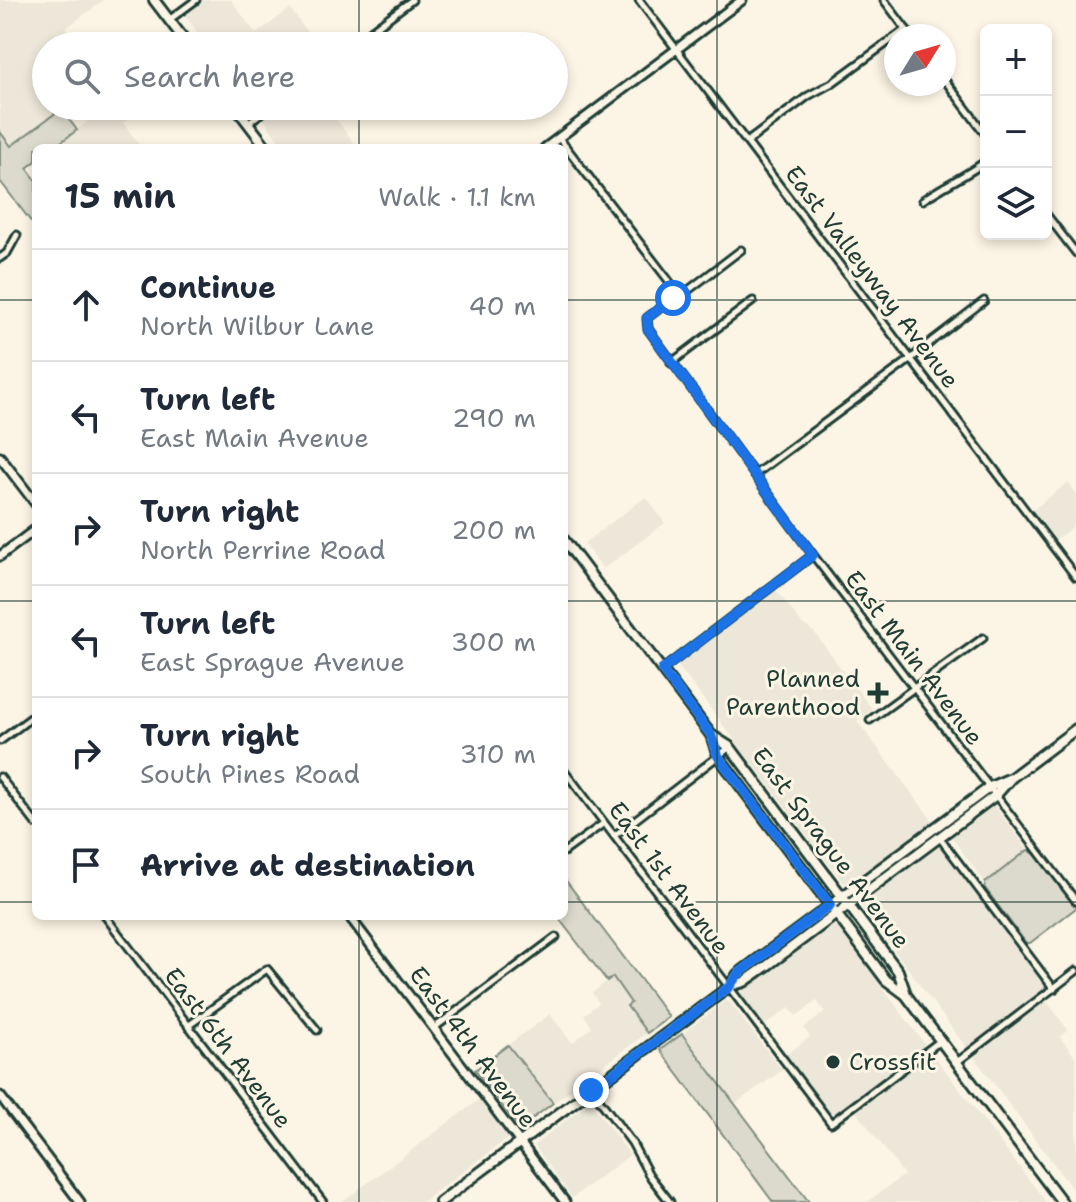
<!DOCTYPE html>
<meta charset="utf-8">
<style>
:root{--surface:#fff;--page:#f6f6f7;--text:#1f2937;--muted:#747a83;--line:#e0e1e3}
body{margin:0;font-family:"Shantell Sans",sans-serif;background:var(--page);color:var(--text)}
.controls{position:absolute;right:24px;top:24px;display:grid;overflow:hidden;border-radius:12px;box-shadow:0 4px 12px #0003}
.controls button{width:72px;height:72px;display:grid;place-items:center;padding:0;border:0;border-bottom:2px solid var(--line);background:var(--surface);color:var(--text);font:40px sans-serif}
.compass{position:absolute;left:884px;top:24px;width:72px;height:72px;border-radius:50%;background:var(--surface);box-shadow:0 4px 12px #0003;rotate:53deg}
.stop{position:absolute;width:24px;height:24px;margin:-18px;border:6px solid #1a73e8;border-radius:50%;background:#fff}
.stop.end{background:#1a73e8;border-color:#fff;box-shadow:0 2px 8px #0008}
.list{margin:0;padding:0;list-style:none}
h2{display:flex;justify-content:space-between;align-items:center;height:104px;margin:0;padding:0 32px;font-size:34px}
h2 small{font-size:26px;font-weight:400;color:var(--muted)}
.list li{display:grid;grid-template-columns:52px 1fr auto;gap:24px;align-items:center;box-sizing:border-box;height:112px;padding:0 32px;border-top:2px solid var(--line)}
.list b{display:block;font-size:30px;white-space:nowrap}
.list p{margin:0;font-size:26px;white-space:nowrap;color:var(--muted)}
.list em{font-size:26px;font-style:normal;color:var(--muted)}
.icon{flex:none;width:44px;height:44px;fill:none;stroke:currentColor;stroke-width:2;stroke-linecap:round;stroke-linejoin:round}
.map{position:relative;flex:none;width:1076px;height:1202px;overflow:hidden}
.search{position:absolute;background:var(--surface);box-shadow:0 4px 12px #0003;left:32px;top:32px;width:536px;height:88px;display:flex;align-items:center;gap:20px;box-sizing:border-box;padding:0 28px;border-radius:44px;color:var(--muted);font-size:30px}
.panel{position:absolute;background:var(--surface);box-shadow:0 4px 12px #0003;left:32px;top:144px;width:536px;height:776px;border-radius:12px}
.map>svg:first-child{display:block}
</style>
<div class="map">
<svg width="1076" height="1202" viewBox="0 0 1076 1202">
<rect width="100%" height="100%" fill="#fcf5e5"/>
<filter id="ink" filterUnits="userSpaceOnUse"><feTurbulence type="fractalNoise" baseFrequency=".0125" numOctaves="2"/><feDisplacementMap in="SourceGraphic" scale="16" xChannelSelector="R" yChannelSelector="G"/><feConvolveMatrix kernelMatrix="1 2 1 2 8 2 1 2 1" color-interpolation-filters="sRGB"/></filter>
<g filter="url(#ink)">
<path fill="#ece7d8" d="M0 0H104L66 28 79 46H46V106H65L11 147 0 132Z
M201 0H231L256 34 290 9 318 46H207L185 15 188 10Z
M108 106H144L123 123 142 148H53Z
M274 106H326L358 148H284L262 117Z
M1068 482 1076 493V524L1054 541 1032 511Z
M646 497 665 523 603 569 584 543Z
M776 590 802 624 814 632 872 709 857 721 933 821 849 884 842 881 678 666 679 660Z
M993 804 1028 850 985 883 951 836 990 805Z
M937 846 942 848 956 867 967 876 1047 984 1046 992 969 1048 966 1047 862 907 863 899Z
M829 924 836 926 924 1043 923 1048 838 1111 830 1114 826 1111 785 1056 810 1037 804 1028 825 1012 817 1001 796 1016 789 1008 763 1027 749 1008 742 995 743 988Z
M612 977 632 1003 628 1007 647 1033 553 1103 508 1045 550 1014 572 1043 592 1027 584 1015 599 1003 592 993Z
M1045 999 1068 1030 1060 1037 1076 1058V1194L974 1057 979 1049Z
M725 1001 730 1002 778 1065 784 1069 735 1104 682 1034Z
M933 1055 935 1057 1046 1202H867L904 1175 856 1111V1108L927 1056Z
M480 1099 508 1133 507 1139 422 1202H342Z
M588 1103 592 1104 630 1155 572 1198 534 1145Z"/>
<path fill="#dcdacc" stroke="#7e8c80" stroke-width="2" d="M61 109 77 130 53 148H36V161L27 168 36 180V228L0 181V132L11 146Z
M1028 850C1046 858 1064 888 1076 903V908L1030 943H1026L985 888V883Z
M564 878 669 1017 647 1033 627 1006 631 1003 613 977 607 981 557 916H564Z
M682 1034 809 1202H773L660 1050Z
M508 1045 553 1103 524 1125 516 1124 475 1070Z"/>
<g fill="none" stroke-linecap="round" stroke-linejoin="round">
<g stroke="#1f3d34" stroke-width="11">
<path id="street" d="M639 0 1076 577
M884 0 911 36
M169 20 196 0
M351 46 412 0
M944 79 986 135
M249 122 271 106
M559 138 679 294
M747 142 808 96 832 83 906 29
M923 200C943 186 966 176 986 161
M1046 214 1076 253
M741 250 686 292 673 298 647 318 648 329 813 555 1076 901
M0 258 7 253 17 235
M671 363 753 301
M754 475 911 359 933 340 984 301
M663 669 813 555
M870 720 983 638
M0 741 36 714
M564 770 729 987 831 1123 940 1041
M0 777 36 824
M614 836 730 747
M940 838 1054 989
M564 852 604 823
M105 916 323 1202
M188 1026 267 969 317 1030
M434 1028 556 937
M957 1062 1076 971
M592 1090 632 1143 649 1175 670 1202"/>
</g>
<g stroke="#1f3d34" stroke-width="13">
<path id="secondary" d="M545 148 742 0
M0 457 36 504
M0 556 36 529
M349 916 565 1202
M0 1096 80 1202"/>
</g>
<g stroke="#1f3d34" stroke-width="14">
<path id="primary" d="M154 0 189 46
M235 106 267 148
M564 540 711 735 718 756 886 980 906 995 1062 1202
M711 735 730 747 898 971 906 994
M730 986 744 982 768 965 996 795 1011 778 1076 729
M440 1202 729 987 738 974 990 787 1011 778"/>
</g>
<use href="#street" stroke="#fcf5e5" stroke-width="5"/>
<use href="#secondary" stroke="#fcf5e5" stroke-width="7"/>
<use href="#primary" stroke="#fcf5e5" stroke-width="8"/>
</g>
</g>
<g fill="none" stroke-linecap="round" stroke-linejoin="round" filter="url(#ink)">
<path stroke="#1a73e8" stroke-width="10" d="M591 1090 729 987 738 974 830 905 718 756 711 735 662 670 813 555 648 329 647 318 673 298"/>
</g>
<path fill="none" stroke="#1f3d34" stroke-width="2" stroke-opacity="0.55" d="M359 0V46M717 0V1202M359 106V148M0 300H36M564 300H1076M0 601H36M564 601H1076M0 902H36M564 902H1076M359 916V1202"/>
<g fill="#1f3d34" stroke="#fcf5e5" stroke-width="3">
<path d="M874 681h8v8h8v8h-8v8h-8v-8h-8v-8h8z"/>
<circle cx="833" cy="1062" r="8"/>
</g>
<g text-anchor="middle" dominant-baseline="central" stroke-width="6" stroke-linejoin="round" paint-order="stroke">
<g font-size="24" fill="#1f3d34" stroke="#fcf5e5">
<text transform="translate(872 277) rotate(53)">East Valleyway Avenue</text>
<text transform="translate(914 658) rotate(53)">East Main Avenue</text>
<text transform="translate(831 848) rotate(53)">East Sprague Avenue</text>
<text transform="translate(669 878) rotate(53)">East 1st Avenue</text>
<text transform="translate(473 1047) rotate(53)">East 4th Avenue</text>
<text transform="translate(228 1048) rotate(53)">East 6th Avenue</text>
</g>
<g font-size="24" fill="#1f3d34" stroke="#fcf5e5" text-anchor="end">
<text x="860" y="679">Planned<tspan x="860" dy="28">Parenthood</tspan></text>
<text x="849" y="1062" text-anchor="start">Crossfit</text>
</g>
</g>
</svg>
<div class="controls">
<button>+</button>
<button>−</button>
<button><svg class="icon" aria-label="layers" viewBox="0 0 24 24"><path d="M12 4l9 5-9 5-9-5zM3 14l9 5 9-5"/></svg></button>
</div>
<svg class="compass" viewBox="-18 -18 36 36"><path d="M0-13l5 13h-10z" fill="#e53935"/><path d="M0 13l5-13h-10z" fill="#747a83"/></svg>
<div class="stop" style="left:673px;top:298px"></div>
<div class="stop end" style="left:591px;top:1090px"></div>
<div class="search"><svg class="icon" aria-label="search" viewBox="0 0 24 24"><circle cx="10" cy="10" r="6"/><path d="M15 15l6 6"/></svg>Search here</div>
<section class="panel">
<h2>15 min<small>Walk · 1.1 km</small></h2>
<ul class="list">
<li><svg class="icon" aria-label="ahead" viewBox="0 0 24 24"><path d="M12 20V5M6 11l6-6 6 6"/></svg><div><b>Continue</b><p>North Wilbur Lane</p></div><em>40 m</em></li>
<li><svg class="icon" aria-label="left" viewBox="0 0 24 24"><path d="M17 20v-9H6M10 6l-5 5 5 5"/></svg><div><b>Turn left</b><p>East Main Avenue</p></div><em>290 m</em></li>
<li><svg class="icon" aria-label="right" viewBox="0 0 24 24"><path d="M7 20v-9h11M14 6l5 5-5 5"/></svg><div><b>Turn right</b><p>North Perrine Road</p></div><em>200 m</em></li>
<li><svg class="icon" aria-label="left" viewBox="0 0 24 24"><path d="M17 20v-9H6M10 6l-5 5 5 5"/></svg><div><b>Turn left</b><p>East Sprague Avenue</p></div><em>300 m</em></li>
<li><svg class="icon" aria-label="right" viewBox="0 0 24 24"><path d="M7 20v-9h11M14 6l5 5-5 5"/></svg><div><b>Turn right</b><p>South Pines Road</p></div><em>310 m</em></li>
<li><svg class="icon" aria-label="arrive" viewBox="0 0 24 24"><path d="M6 21V4h12l-3 4 3 4H6"/></svg><div><b>Arrive at destination</b></div></li>
</ul>
</section>
</div>
